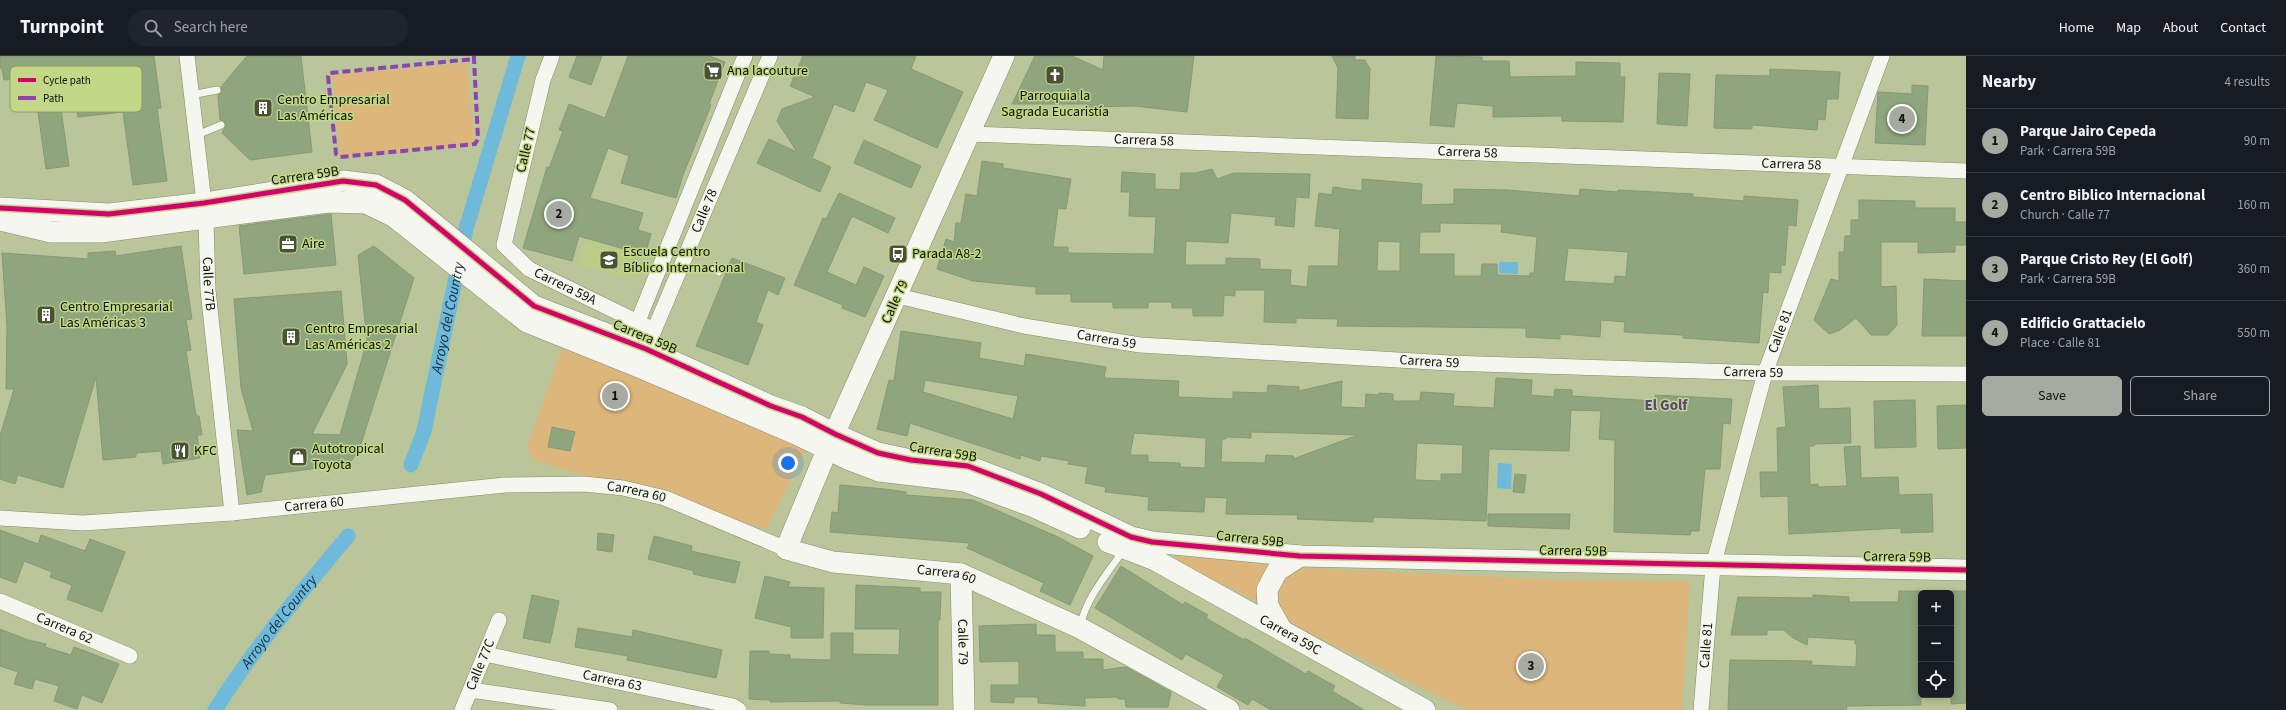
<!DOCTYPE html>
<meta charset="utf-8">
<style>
:root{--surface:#171b24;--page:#20242c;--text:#f1f3f6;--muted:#9ea1a6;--line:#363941;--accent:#a6aaa0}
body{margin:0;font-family:"Source Sans 3",sans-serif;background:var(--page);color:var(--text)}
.controls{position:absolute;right:12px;bottom:12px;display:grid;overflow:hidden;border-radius:6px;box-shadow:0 2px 10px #0003}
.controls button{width:36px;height:36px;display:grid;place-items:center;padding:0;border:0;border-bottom:1px solid var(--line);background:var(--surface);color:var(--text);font:20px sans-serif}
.you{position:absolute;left:788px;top:407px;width:14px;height:14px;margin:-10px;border:3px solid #fff;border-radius:50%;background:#1a73e8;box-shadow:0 0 0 6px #1a73e833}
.badge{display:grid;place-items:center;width:26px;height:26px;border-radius:50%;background:var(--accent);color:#111;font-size:13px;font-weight:700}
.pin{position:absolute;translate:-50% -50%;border:2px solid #fff;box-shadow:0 1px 4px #0006}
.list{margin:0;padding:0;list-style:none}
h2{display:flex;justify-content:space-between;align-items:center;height:52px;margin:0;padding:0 16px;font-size:17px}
h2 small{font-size:13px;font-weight:400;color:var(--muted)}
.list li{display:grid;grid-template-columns:26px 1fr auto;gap:12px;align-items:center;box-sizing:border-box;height:64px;padding:0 16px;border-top:1px solid var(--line)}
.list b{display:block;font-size:15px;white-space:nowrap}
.list p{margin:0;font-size:13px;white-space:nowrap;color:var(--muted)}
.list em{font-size:13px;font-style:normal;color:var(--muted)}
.actions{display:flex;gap:8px;padding:12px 16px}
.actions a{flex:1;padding:9px 0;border:1px solid var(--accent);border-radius:6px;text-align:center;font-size:14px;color:var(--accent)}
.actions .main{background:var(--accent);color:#111}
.icon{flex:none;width:22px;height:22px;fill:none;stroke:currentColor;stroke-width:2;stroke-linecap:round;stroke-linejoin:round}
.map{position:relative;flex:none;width:1966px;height:654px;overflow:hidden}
header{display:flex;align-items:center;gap:24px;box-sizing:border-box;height:56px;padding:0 20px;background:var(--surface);border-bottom:1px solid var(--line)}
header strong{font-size:19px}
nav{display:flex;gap:22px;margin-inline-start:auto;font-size:14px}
.search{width:280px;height:36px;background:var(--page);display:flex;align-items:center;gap:10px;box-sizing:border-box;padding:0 14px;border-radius:22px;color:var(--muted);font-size:15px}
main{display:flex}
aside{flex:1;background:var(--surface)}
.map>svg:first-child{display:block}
</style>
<header>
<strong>Turnpoint</strong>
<div class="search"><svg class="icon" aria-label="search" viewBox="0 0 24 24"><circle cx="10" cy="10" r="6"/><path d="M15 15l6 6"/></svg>Search here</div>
<nav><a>Home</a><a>Map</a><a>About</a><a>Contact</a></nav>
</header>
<main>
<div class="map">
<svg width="1966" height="654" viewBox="0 0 1966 654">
<rect width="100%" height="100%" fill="#bac599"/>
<path fill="#bbcc87" d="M585 184 639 200 632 223 578 208Z"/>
<path fill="#ddb67b" d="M467 7 475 88 340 101 333 19Z
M563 290 807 391 767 473 535 405 527 392Z
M1168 501H1210L1281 505 1261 547Z
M1305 512 1542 523 1690 525 1682 654H1467L1289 567C1271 538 1271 523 1305 512Z"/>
<path fill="#6fbadb" d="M1499 206H1518V218L1499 217Z
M1498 407 1512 408 1511 433 1497 432Z"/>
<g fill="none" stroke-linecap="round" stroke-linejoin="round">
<g stroke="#6fbadb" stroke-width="15">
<path id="s1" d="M411 409 424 375 466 173 518 0"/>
<path id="s2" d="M215 654C254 592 301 536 348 480"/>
</g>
</g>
<path fill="#8fa57d" stroke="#889777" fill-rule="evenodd" d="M0 0H154L161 52H157L167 125 133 129 123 56 78 61 72 17 4 24 2 12H0Z
M247 0H301L312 96 250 104 222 77 226 69 224 65 220 64 218 39 222 36 221 31Z
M577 0H602L591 29 569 21Z
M628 0H710L725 6 709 48 711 49 683 119 676 142 621 127 629 100 608 92 590 142 643 157 638 174 651 178 645 199 579 180 572 205 523 192 547 111 549 112 563 75 559 74 569 48 605 62Z
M803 0H916L911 13 963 36 937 92 874 64 888 34 866 26 854 56 834 48 812 102 831 111 820 136 757 107 769 83 797 96 777 65 782 53 815 41 790 30Z
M1035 0H1072L1103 14 1104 0H1194L1187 56 1135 50 1087 51V48H1012Z
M1332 0H1355V4H1365L1370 13 1368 63 1336 62 1338 12Z
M1436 0 1482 1V5H1509L1510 21 1576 20V6L1620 7V21H1625L1623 66 1562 65V60L1493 61V50L1457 47 1454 71 1430 69Z
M1770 13 1840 16 1838 43H1827L1825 64 1818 63 1817 74 1752 69V73L1714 72 1716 19 1770 20Z
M1659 17 1690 18 1687 70 1657 68Z
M1912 29 1928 30 1925 89 1875 87 1878 36 1912 38Z
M61 53 69 110 46 113 38 56Z
M864 84 921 110 911 132 854 107Z
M982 105 1003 108V112L1071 123 1066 153 1058 152 1053 191H1068V197L1154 198 1156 161 1129 160 1130 136H1121L1122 116 1155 118V133L1180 134 1181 117H1196L1212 113 1217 123 1234 117 1310 118 1309 142 1296 141 1294 171 1275 169 1276 161 1231 157 1228 187 1186 185 1185 209H1226V202L1260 203V213L1291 214 1290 229 1307 231 1309 210H1338L1340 173 1315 170 1319 137 1332 139 1333 131 1362 135V123L1422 128 1421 149 1454 148V133L1507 134 1579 140 1580 133 1618 136V134L1693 138V141L1744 145V140L1798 144 1796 170 1788 169 1785 209H1781V217L1769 216 1768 237 1763 236 1759 287 1683 282V279L1624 276 1625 266 1601 264 1600 281 1560 278V283L1526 281V272L1337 270 1338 263 1296 262V267L1264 266 1265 234H1235V240L1224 239 1223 260H1193V252H1172V246H1148V252H1113V246H1071V238H1036V231L973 225 937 213 946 183 954 186 956 167H961L966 138 977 140ZM1440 167 1502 168 1501 176 1537 181 1534 217H1530V220L1497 219V208H1482L1481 220H1454V198H1419L1420 176H1440ZM1378 185 1400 186V215H1377ZM1568 192 1628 196 1626 221 1615 220 1614 228 1564 225Z
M839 137 895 162 888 177 852 160 827 216 856 229 864 211 884 220 865 261 842 252 843 249 794 229 823 162 826 163Z
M1859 144 1915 145V152H1955V166H1966V189H1955V196L1918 197V186H1881V231L1896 230 1897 269 1888 279H1871L1856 262 1840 274 1829 278 1814 264 1831 223 1839 225V196H1844L1845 180H1851V164H1859Z
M331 158 336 209 244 218 239 170Z
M181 190 192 263 186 264 191 294 186 295 196 360H199L202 379H197L200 402 163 408 161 395 136 397V401L103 404 96 321 63 432 18 419 15 428 0 423V380L14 333H6L7 270 2 197 88 203V197L115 195 116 200Z
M374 190 414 222 359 394 349 408 265 419 261 436 247 439 237 374 253 375 241 332 234 243 341 235 347 308 312 378 340 379 367 285 358 199Z
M732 202 785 222 778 239 768 234 756 266 763 269 748 309 696 290Z
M1924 223 1966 225V280H1922Z
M901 275 981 287 979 302 1024 310 1026 298 1106 311 1104 322 1179 325 1178 341 1233 343V336L1267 337 1268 329 1299 331V335L1342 325 1341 351 1365 352 1366 338 1379 339V337L1393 338V345H1420L1421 336 1454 338 1453 350 1494 352 1496 322 1532 324 1531 339 1554 341 1555 333 1572 334V340L1655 345V339L1732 343 1730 368 1723 367 1720 413H1705L1699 475H1691L1690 479 1614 476 1615 384 1599 383 1601 355 1571 354 1569 395 1489 393 1486 465 1373 461V466L1297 463 1298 459 1226 458 1227 442 1205 441 1204 456 1148 454 1149 441 1105 436 1106 431 1085 427 1088 411 1068 408 1069 405 1041 400 1040 405 1021 399 1020 403 910 367 907 380 877 373 889 324 894 325ZM925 324 1018 340 1013 363 923 336ZM1251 376 1294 377 1358 379 1293 403 1294 400 1266 399 1265 407 1221 406 1222 383H1226L1227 381 1251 382ZM1134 377 1206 382 1205 412 1180 411V407L1148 406V399H1130ZM1417 387 1463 389 1462 418H1441V425L1415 424Z
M1818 329 1819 353 1850 352 1851 387 1814 388V390H1809L1810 429 1818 428V431L1847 430 1844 391 1860 390 1861 422 1898 421 1899 439 1932 438 1933 476 1901 477V472L1789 478 1788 440 1761 441 1760 416H1778L1777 372 1786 371 1783 331Z
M1915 344 1916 391 1875 392 1874 345Z
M1966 349V392L1938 393 1937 350Z
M552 371 575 376 570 395 548 391Z
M1515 418 1526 419 1524 437 1513 436Z
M840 429 885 433 906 436V439L973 444 1058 481 1093 500 1070 549 1040 535 1044 527 967 492 970 487 830 476 832 456 838 457Z
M1488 458H1570L1569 473 1488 470Z
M0 474 38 488 41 479 85 495 90 483 125 496 102 556 67 543 72 529 50 521 52 516 24 505 16 527 0 521Z
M598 477 614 479 612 496 597 494Z
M654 480 692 490 691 495 740 506 735 527 693 518 694 515 648 503Z
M1121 510 1183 549 1185 546 1208 559 1206 562 1244 584 1245 582 1306 618 1308 615 1335 630 1332 635 1364 654H1271L1252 643 1248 649 1217 631 1224 619 1186 598 1182 604 1095 552Z
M765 520 790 526 788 531 824 532 823 582H791V571L755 562Z
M856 529 920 532V536H941L940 564H938V649H866L840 647V645L770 646V644L749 643 750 595H769V598L790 599V603L831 604V577H853V598L899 599 900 573H855Z
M1899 535H1921V649L1847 650 1846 654H1728L1730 604 1812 605 1811 609 1856 611 1857 588H1855V584L1808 581 1807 589 1793 582 1784 574H1767V579H1731L1738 541 1813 542V539L1849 541V546H1898Z
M1951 535H1966V647L1951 648Z
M532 539 559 545 550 587 523 582Z
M1036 568V579H1055V596H1083V603H1103V614L1126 611 1171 636 1168 651H1126L1125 643H1118V641L1085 642V650L1038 647V641H1014V647L991 646V629H1019V605L980 606 979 570Z
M578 572 632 581 633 574 722 594 716 622 627 604 628 600 575 591Z
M0 573 28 584 46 588 45 591 71 599 74 591 119 608 102 647 82 639 77 653 54 645 59 630 35 623 32 633 14 628 18 616 0 610Z"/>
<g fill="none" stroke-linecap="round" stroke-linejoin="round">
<g stroke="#848c6a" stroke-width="8">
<path id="lane" d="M191 39 217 34
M197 79 221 69
M711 212 719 216
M1080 570C1087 541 1106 519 1123 495"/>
</g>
<g stroke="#848c6a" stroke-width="16">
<g id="street">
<path id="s3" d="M187 0 206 164 208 234 232 457"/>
<path id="s4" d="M552 0 543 24 504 189 529 213 654 274"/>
<path id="s5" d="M970 78 1966 115"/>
<path id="s6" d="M898 240 1024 270 1140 289 1449 307 1765 317 1966 318"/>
<path d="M634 275 745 0"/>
<path id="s7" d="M650 284 770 0"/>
<path id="s8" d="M0 462 83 467 232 457 505 429 584 428 623 432 665 442 786 493"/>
<path id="s9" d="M0 545 130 600"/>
<path id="s10" d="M485 598 733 650 739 654"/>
<path d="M471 634 610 654"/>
<path id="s11" d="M462 654 499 564"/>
<path id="s12" d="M1701 654 1713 510 1765 317 1882 0"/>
</g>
</g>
<g stroke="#848c6a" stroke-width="22">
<g id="secondary">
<path id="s13" d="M1004 0 827 394 786 493 833 506 961 518 1080 572 1229 654"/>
<path d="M0 152 109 158 204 147 343 125 376 129 405 144 534 250 646 293 771 350 802 361 835 378 878 397 911 404 968 410 1041 438 1131 481 1152 486 1300 500 1966 514"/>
<path d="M0 164 51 176H101L328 146 366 147 393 160 527 266 639 311 796 378 850 404 879 415 964 425 1034 451 1080 472"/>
<path id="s14" d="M1108 486 1155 504 1425 654"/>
<path id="s15" d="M961 518 964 654"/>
<path d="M1281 573 1268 550 1267 534 1277 515 1300 500"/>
</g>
</g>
<use href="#lane" stroke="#f5f6f0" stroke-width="7"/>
<use href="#street" stroke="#f5f6f0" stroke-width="15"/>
<use href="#secondary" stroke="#f5f6f0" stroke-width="21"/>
<path stroke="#8e44ad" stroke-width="4" stroke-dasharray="8 4" stroke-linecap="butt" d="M474 0V3L478 83 475 88 340 101 336 98 328 20 330 17 474 3"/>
<g stroke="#c2d787" stroke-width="8">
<path id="cycleway" d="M0 152 109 158 204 147 343 125 376 129 405 144 534 250 646 293 771 350 802 361 835 378 878 397 911 404 968 410 1041 438 1131 481 1152 486 1300 500 1966 514"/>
</g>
<use href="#cycleway" stroke="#d6006c" stroke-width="5"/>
</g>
<defs>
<g id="supermarket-square" transform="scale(1)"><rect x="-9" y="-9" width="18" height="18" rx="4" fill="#4a5136" stroke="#c2d787"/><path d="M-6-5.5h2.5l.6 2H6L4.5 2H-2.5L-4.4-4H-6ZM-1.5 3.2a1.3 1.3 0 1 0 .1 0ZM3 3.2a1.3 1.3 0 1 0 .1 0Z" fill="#fff"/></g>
<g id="church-square" transform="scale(1)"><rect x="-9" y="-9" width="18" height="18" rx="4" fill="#4a5136" stroke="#c2d787"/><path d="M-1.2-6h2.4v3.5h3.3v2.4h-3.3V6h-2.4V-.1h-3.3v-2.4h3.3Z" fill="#fff"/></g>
<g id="building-square" transform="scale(1)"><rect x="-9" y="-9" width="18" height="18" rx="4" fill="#4a5136" stroke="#c2d787"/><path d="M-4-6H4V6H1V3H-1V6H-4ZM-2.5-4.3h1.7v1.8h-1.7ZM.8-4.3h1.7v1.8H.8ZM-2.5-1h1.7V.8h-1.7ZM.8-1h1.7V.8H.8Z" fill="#fff"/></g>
<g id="office-square" transform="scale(1)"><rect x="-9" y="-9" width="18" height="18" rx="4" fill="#4a5136" stroke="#c2d787"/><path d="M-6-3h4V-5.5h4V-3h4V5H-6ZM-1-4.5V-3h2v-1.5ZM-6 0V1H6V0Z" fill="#fff"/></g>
<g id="bus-square" transform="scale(1)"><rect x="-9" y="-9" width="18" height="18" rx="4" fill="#4a5136" stroke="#c2d787"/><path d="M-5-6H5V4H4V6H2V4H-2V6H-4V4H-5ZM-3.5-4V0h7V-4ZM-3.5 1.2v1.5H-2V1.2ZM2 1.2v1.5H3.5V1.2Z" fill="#fff"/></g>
<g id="school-square" transform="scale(1)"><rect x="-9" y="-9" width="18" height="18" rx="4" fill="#4a5136" stroke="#c2d787"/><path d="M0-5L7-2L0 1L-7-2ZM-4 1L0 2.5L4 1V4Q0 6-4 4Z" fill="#fff"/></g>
<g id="restaurant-square" transform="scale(1)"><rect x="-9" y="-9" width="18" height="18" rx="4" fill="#4a5136" stroke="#c2d787"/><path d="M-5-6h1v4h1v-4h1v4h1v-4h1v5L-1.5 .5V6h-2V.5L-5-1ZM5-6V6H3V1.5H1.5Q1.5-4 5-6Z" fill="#fff"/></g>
<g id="shop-square" transform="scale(1)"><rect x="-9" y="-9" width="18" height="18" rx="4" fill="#4a5136" stroke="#c2d787"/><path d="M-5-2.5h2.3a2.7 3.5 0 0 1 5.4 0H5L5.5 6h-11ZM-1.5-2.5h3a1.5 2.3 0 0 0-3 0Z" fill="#fff"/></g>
</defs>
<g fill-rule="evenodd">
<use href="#supermarket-square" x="713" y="15"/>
<use href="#church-square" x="1055" y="19"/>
<use href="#building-square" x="263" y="52"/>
<use href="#office-square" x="288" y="188"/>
<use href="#bus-square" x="898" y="198"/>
<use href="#school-square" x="609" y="204"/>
<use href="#building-square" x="46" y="259"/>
<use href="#building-square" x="291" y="281"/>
<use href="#restaurant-square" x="180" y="395"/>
<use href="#shop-square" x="298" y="401"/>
</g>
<g text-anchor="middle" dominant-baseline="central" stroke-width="3" stroke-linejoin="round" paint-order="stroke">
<g font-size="14" fill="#0d1300" stroke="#c2d787" text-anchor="start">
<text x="727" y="15">Ana lacouture</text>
<text x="1055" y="40" text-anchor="middle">Parroquia la<tspan x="1055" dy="16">Sagrada Eucaristía</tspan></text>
<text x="277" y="44">Centro Empresarial<tspan x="277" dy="16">Las Américas</tspan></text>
<text x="302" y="188">Aire</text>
<text x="623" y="196">Escuela Centro<tspan x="623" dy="16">Bíblico Internacional</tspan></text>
<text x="912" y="198">Parada A8-2</text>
<text x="60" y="251">Centro Empresarial<tspan x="60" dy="16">Las Américas 3</tspan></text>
<text x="305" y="273">Centro Empresarial<tspan x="305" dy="16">Las Américas 2</tspan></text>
<text x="312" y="393">Autotropical<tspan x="312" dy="16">Toyota</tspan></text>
<text x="194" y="395">KFC</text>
</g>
<g font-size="14" fill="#0d1300" stroke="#c2d787">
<text stroke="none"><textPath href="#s5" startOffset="174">Carrera 58</textPath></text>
<text transform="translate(526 94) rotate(-77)">Calle 77</text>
<text stroke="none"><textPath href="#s5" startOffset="498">Carrera 58</textPath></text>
<text stroke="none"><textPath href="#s5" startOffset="822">Carrera 58</textPath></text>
<text transform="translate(305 120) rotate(-8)">Carrera 59B</text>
<text stroke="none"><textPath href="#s7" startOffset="140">Calle 78</textPath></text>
<text stroke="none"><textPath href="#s3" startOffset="229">Calle 77B</textPath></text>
<text stroke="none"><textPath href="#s4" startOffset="270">Carrera 59A</textPath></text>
<text transform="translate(895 246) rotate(-66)">Calle 79</text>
<text stroke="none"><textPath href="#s12" startOffset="389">Calle 81</textPath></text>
<text transform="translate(645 281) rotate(23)">Carrera 59B</text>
<text stroke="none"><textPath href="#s6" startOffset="213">Carrera 59</textPath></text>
<text stroke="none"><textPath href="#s6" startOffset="537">Carrera 59</textPath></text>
<text stroke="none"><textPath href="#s6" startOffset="861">Carrera 59</textPath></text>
<text transform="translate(943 396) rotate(9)">Carrera 59B</text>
<text stroke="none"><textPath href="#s8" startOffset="639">Carrera 60</textPath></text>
<text stroke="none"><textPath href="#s8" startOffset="315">Carrera 60</textPath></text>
<text transform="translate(1250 483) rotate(6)">Carrera 59B</text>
<text transform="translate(1573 495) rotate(1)">Carrera 59B</text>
<text transform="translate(1897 501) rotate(1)">Carrera 59B</text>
<text stroke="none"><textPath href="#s13" startOffset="702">Carrera 60</textPath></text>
<text stroke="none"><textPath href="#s9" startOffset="70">Carrera 62</textPath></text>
<text stroke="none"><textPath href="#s14" startOffset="205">Carrera 59C</textPath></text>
<text stroke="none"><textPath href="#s15" startOffset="68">Calle 79</textPath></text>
<text stroke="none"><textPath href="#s12" startOffset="65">Calle 81</textPath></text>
<text stroke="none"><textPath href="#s11" startOffset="49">Calle 77C</textPath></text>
<text stroke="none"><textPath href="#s10" startOffset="130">Carrera 63</textPath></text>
</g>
<g font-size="15" font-style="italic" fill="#192f3e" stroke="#c2d787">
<text stroke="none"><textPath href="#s1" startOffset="152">Arroyo del Country</textPath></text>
<text stroke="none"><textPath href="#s2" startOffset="109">Arroyo del Country</textPath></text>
</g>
<g font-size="15" font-weight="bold" fill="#5a437f" stroke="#c2d787">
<text x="1666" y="349">El Golf</text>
</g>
</g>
<rect x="10" y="10" width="132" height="46" rx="6" fill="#c2d787" stroke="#8c9c5e" stroke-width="1"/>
<rect x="18" y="22" width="18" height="4" fill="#d6006c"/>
<rect x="18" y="40" width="18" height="4" fill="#8e44ad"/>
<g font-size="11" fill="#0d1300">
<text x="43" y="28">Cycle path</text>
<text x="43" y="46">Path</text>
</g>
</svg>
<div class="controls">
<button>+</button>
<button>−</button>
<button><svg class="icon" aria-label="locate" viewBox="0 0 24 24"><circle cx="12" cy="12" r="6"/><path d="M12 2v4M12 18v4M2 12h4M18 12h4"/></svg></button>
</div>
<div class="you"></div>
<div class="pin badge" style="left:615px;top:340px">1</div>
<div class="pin badge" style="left:559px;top:158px">2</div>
<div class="pin badge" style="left:1531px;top:610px">3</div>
<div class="pin badge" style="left:1902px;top:63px">4</div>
</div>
<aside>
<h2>Nearby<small>4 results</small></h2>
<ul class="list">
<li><span class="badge">1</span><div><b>Parque Jairo Cepeda</b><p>Park · Carrera 59B</p></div><em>90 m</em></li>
<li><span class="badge">2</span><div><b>Centro Biblico Internacional</b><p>Church · Calle 77</p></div><em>160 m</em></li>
<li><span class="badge">3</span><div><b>Parque Cristo Rey (El Golf)</b><p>Park · Carrera 59B</p></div><em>360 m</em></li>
<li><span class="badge">4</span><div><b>Edificio Grattacielo</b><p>Place · Calle 81</p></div><em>550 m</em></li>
</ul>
<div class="actions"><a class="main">Save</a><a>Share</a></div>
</aside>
</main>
